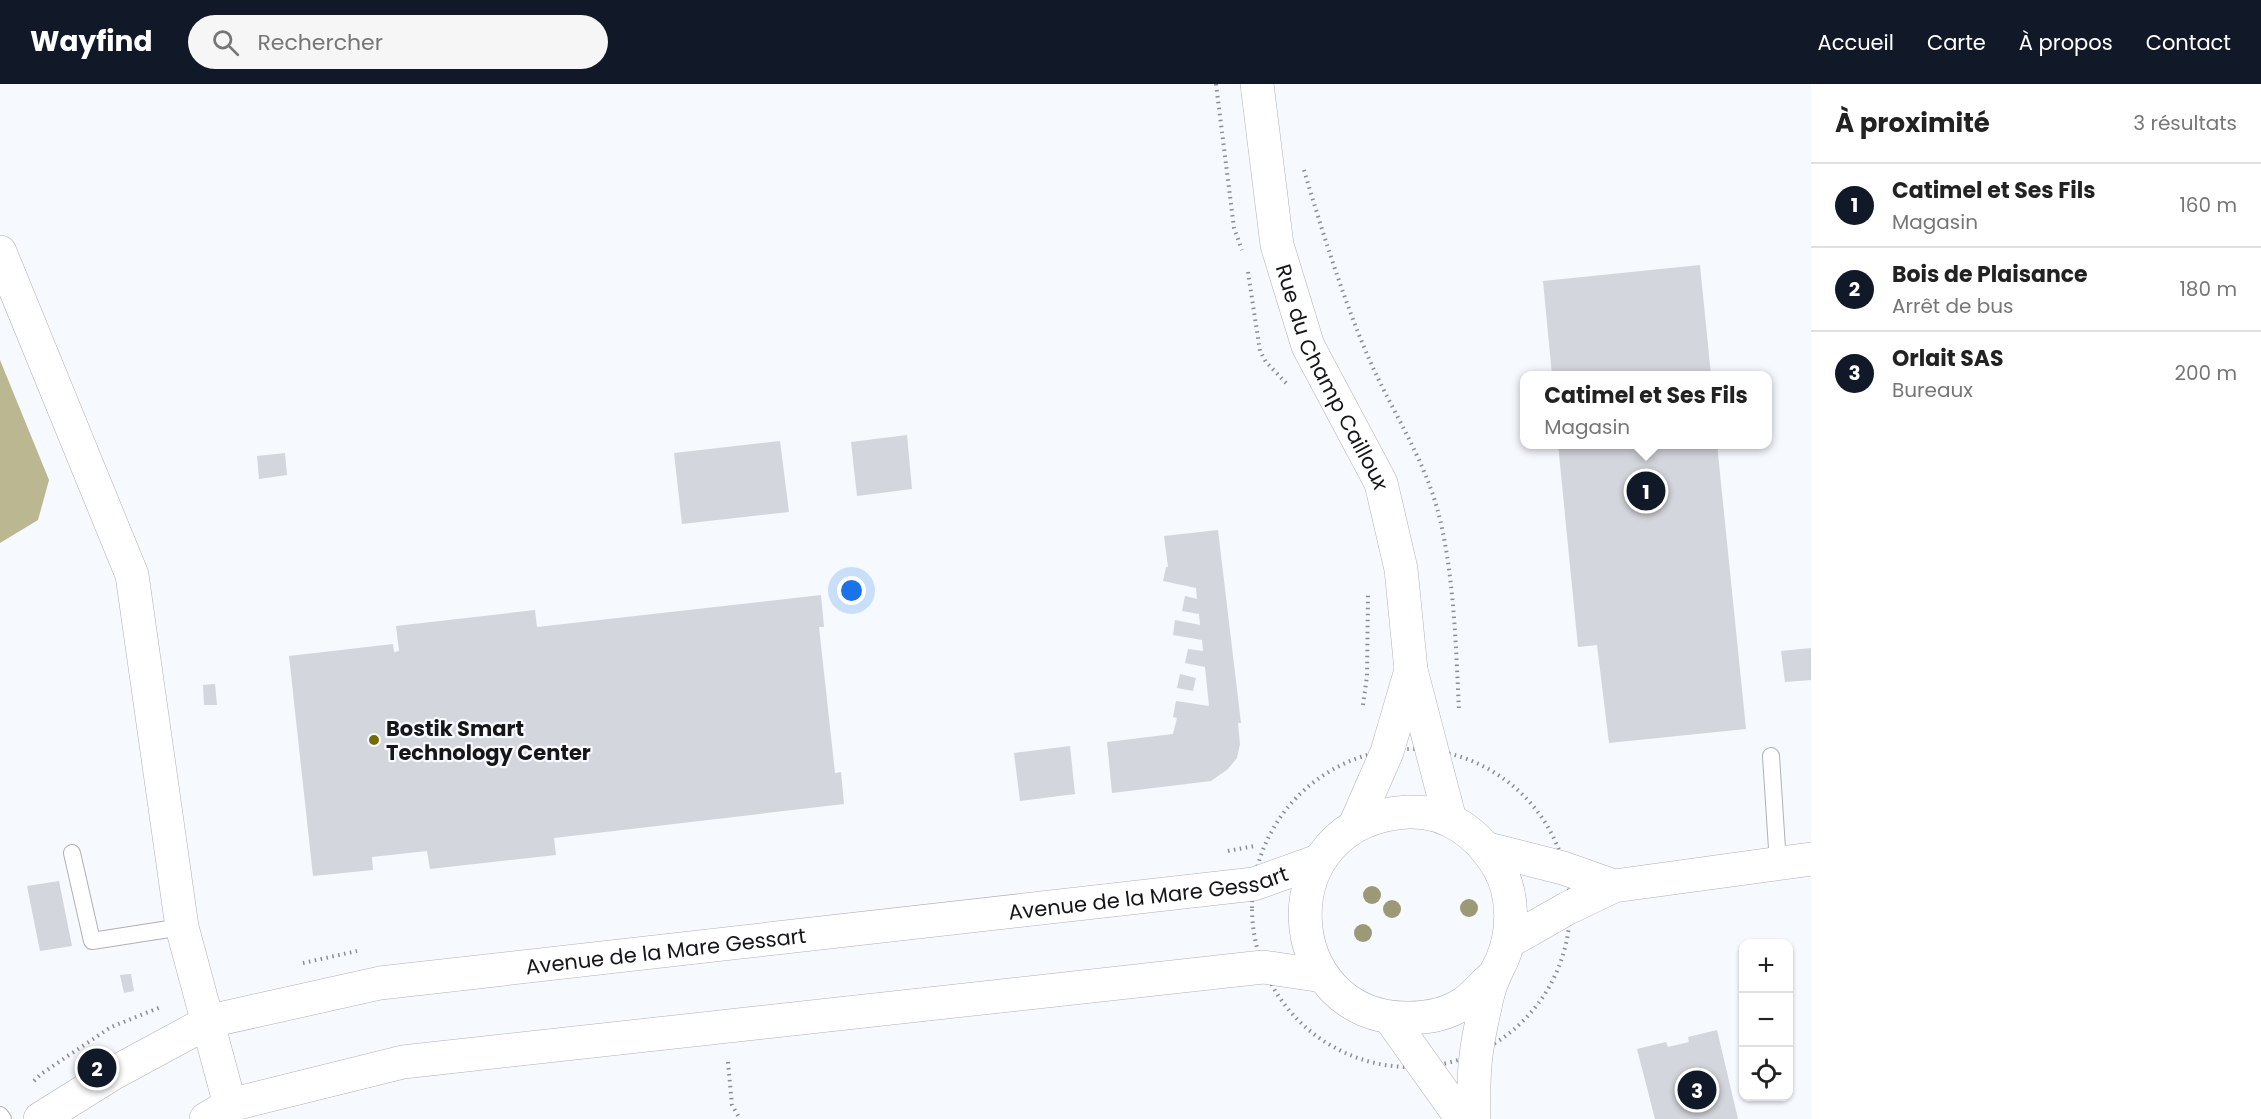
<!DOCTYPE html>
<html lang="fr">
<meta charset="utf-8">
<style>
:root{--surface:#fff;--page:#f6f6f6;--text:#222;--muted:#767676;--line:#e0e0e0;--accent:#111827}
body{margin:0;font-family:Poppins,sans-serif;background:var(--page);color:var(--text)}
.controls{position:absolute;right:18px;bottom:18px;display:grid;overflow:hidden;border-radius:12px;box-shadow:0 2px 4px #0004}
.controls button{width:54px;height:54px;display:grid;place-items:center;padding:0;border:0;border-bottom:2px solid var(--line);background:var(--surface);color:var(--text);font:30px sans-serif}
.you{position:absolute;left:852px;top:507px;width:21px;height:21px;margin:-15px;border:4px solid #fff;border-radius:50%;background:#1a73e8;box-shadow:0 0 0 9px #1a73e833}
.badge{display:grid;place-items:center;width:39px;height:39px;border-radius:50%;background:var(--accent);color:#fff;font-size:20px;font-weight:700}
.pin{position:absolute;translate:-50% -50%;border:3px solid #fff;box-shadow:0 2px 6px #0006}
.popup{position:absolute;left:1520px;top:287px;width:252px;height:78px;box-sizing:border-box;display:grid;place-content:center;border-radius:12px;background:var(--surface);filter:drop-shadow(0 2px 4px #0005);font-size:20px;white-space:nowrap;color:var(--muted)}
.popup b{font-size:22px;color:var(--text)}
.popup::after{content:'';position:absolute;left:50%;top:100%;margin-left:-12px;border:12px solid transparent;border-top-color:var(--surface)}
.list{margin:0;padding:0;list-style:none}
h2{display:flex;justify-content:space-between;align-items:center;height:78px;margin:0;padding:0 24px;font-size:26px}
h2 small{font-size:20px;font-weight:400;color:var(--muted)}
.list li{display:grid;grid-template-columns:39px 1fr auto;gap:18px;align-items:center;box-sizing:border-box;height:84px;padding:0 24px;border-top:2px solid var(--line)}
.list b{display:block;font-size:22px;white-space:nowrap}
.list p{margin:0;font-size:20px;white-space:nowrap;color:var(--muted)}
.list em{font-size:20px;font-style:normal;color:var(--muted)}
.icon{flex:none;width:33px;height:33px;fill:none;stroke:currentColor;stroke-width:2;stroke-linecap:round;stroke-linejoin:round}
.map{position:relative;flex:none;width:1811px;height:1035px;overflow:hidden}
header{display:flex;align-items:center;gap:36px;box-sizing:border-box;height:84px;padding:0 30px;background:var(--accent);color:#fff}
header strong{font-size:28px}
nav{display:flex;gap:33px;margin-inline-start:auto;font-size:21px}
.search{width:420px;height:54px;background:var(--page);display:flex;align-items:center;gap:15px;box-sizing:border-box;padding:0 21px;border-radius:33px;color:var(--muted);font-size:22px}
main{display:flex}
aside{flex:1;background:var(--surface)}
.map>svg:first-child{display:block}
</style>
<header>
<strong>Wayfind</strong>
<div class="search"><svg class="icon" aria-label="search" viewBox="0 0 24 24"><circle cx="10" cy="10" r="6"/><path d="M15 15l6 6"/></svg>Rechercher</div>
<nav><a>Accueil</a><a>Carte</a><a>À propos</a><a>Contact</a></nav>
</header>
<main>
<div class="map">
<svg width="1811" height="1035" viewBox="0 0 1811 1035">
<rect width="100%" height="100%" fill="#f6f9fe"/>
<path fill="#bab791" d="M0 276 49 396 38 436 0 459Z"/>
<path fill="#d3d6dc" d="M1700 181 1711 291H1552L1543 197Z
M907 351 912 405 857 412 851 358Z
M780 357 789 428 682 440 674 369Z
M1558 360H1717L1746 645 1609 659 1597 561 1578 563Z
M285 369 287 391 259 395 257 372Z
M1218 446 1241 639H1238L1240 660 1237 674 1228 685 1211 697 1112 709 1107 658 1173 650 1177 634 1173 633 1176 617 1209 622 1205 583 1185 579 1188 565 1203 567 1202 556 1173 551 1175 536 1200 541 1199 530 1182 527 1185 512 1197 515 1196 504 1163 497 1166 483H1168L1164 452Z
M821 511 824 543H819L835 689 841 688 844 720 554 754 556 771 430 785 427 767 372 773 373 786 313 792 289 572 393 560 394 568 399 567 396 542 535 526 537 543Z
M1811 564V596L1785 598 1781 567Z
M1180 590 1196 594 1193 607 1177 604Z
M215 600 217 621H204L203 601Z
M1070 662 1075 710 1020 717 1014 669Z
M59 797 72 862 40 867 27 802Z
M131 890 134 907 124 909 120 891Z
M1717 946 1738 1035H1655L1637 965 1666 958 1668 963 1689 958 1688 953Z"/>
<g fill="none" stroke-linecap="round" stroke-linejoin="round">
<g stroke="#aeb1b7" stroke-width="18">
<path id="lane" d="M1771 672 1778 780
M72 769 92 857 182 843
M0 1031 3 1035"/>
</g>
<g stroke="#aeb1b7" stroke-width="34">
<path id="street" d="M0 168 132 491 182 843 230 1021
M1488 765 1563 784 1614 802
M1508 858 1568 824 1614 802 1811 775"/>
</g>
<g stroke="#aeb1b7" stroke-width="34">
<g id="secondary">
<path id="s1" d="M1257 0 1277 161 1308 262 1381 399 1401 485 1411 586 1450 736"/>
<path d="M1355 741 1387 668 1411 586"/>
<path d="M1390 934 1462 1035"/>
<path id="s2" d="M40 1035 112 990 210 937 380 899 1254 800 1318 777"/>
<path d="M206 1035 230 1021 403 978 1263 883 1323 892"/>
<path d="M1474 1035C1474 1014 1473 992 1476 972 1478 952 1483 933 1487 914 1490 899 1495 890 1502 876 1514 848 1514 811 1499 784 1480 751 1448 726 1408 728 1265 736 1277 935 1408 934 1427 934 1448 930 1464 919 1474 912 1482 902 1491 894"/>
</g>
</g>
<path stroke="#8b8d91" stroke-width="4" stroke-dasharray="1.5 4.5" stroke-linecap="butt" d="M1216 0 1234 144 1242 166
M1304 86C1323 150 1343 214 1369 275 1391 325 1422 371 1437 424 1454 485 1456 564 1459 627
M1248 188 1260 267 1266 278 1288 301
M1363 621 1367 592 1368 509
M1252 824a159 159 0 1 1 318 0a159 159 0 1 1-318 0Z
M1228 767 1254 762
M303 879 357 867
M728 978 732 1021 740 1035
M34 997 41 990 111 943 161 923"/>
<use href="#lane" stroke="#fff" stroke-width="16"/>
<use href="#street" stroke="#fff" stroke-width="33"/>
<use href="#secondary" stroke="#fff" stroke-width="33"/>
</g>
<g fill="#9c9977">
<circle cx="1372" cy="811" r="9"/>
<circle cx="1469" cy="824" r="9"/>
<circle cx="1392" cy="825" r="9"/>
<circle cx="1363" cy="849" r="9"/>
</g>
<circle fill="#756b05" stroke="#f6f9fe" stroke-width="2" cx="374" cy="656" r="6"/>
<g text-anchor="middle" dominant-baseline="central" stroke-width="4.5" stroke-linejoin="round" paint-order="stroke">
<g font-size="21" fill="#151618" stroke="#f6f9fe">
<text stroke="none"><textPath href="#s1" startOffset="306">Rue du Champ Cailloux</textPath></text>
<text stroke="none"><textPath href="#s2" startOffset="1144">Avenue de la Mare Gessart</textPath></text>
<text stroke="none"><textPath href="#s2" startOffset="658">Avenue de la Mare Gessart</textPath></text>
</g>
<g font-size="21" font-weight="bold" fill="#151618" stroke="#f6f9fe" text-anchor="start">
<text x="386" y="644">Bostik Smart<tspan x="386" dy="24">Technology Center</tspan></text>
</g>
</g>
</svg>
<div class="controls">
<button>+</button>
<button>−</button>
<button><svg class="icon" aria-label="locate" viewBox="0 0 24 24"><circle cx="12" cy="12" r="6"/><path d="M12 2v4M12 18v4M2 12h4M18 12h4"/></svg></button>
</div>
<div class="you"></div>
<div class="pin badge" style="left:1646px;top:407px">1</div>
<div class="popup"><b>Catimel et Ses Fils</b>Magasin</div>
<div class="pin badge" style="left:97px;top:984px">2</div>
<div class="pin badge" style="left:1697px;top:1006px">3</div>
</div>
<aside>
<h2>À proximité<small>3 résultats</small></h2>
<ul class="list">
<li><span class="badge">1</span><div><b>Catimel et Ses Fils</b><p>Magasin</p></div><em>160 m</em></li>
<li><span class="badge">2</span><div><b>Bois de Plaisance</b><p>Arrêt de bus</p></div><em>180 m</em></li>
<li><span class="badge">3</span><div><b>Orlait SAS</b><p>Bureaux</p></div><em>200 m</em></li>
</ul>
</aside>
</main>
